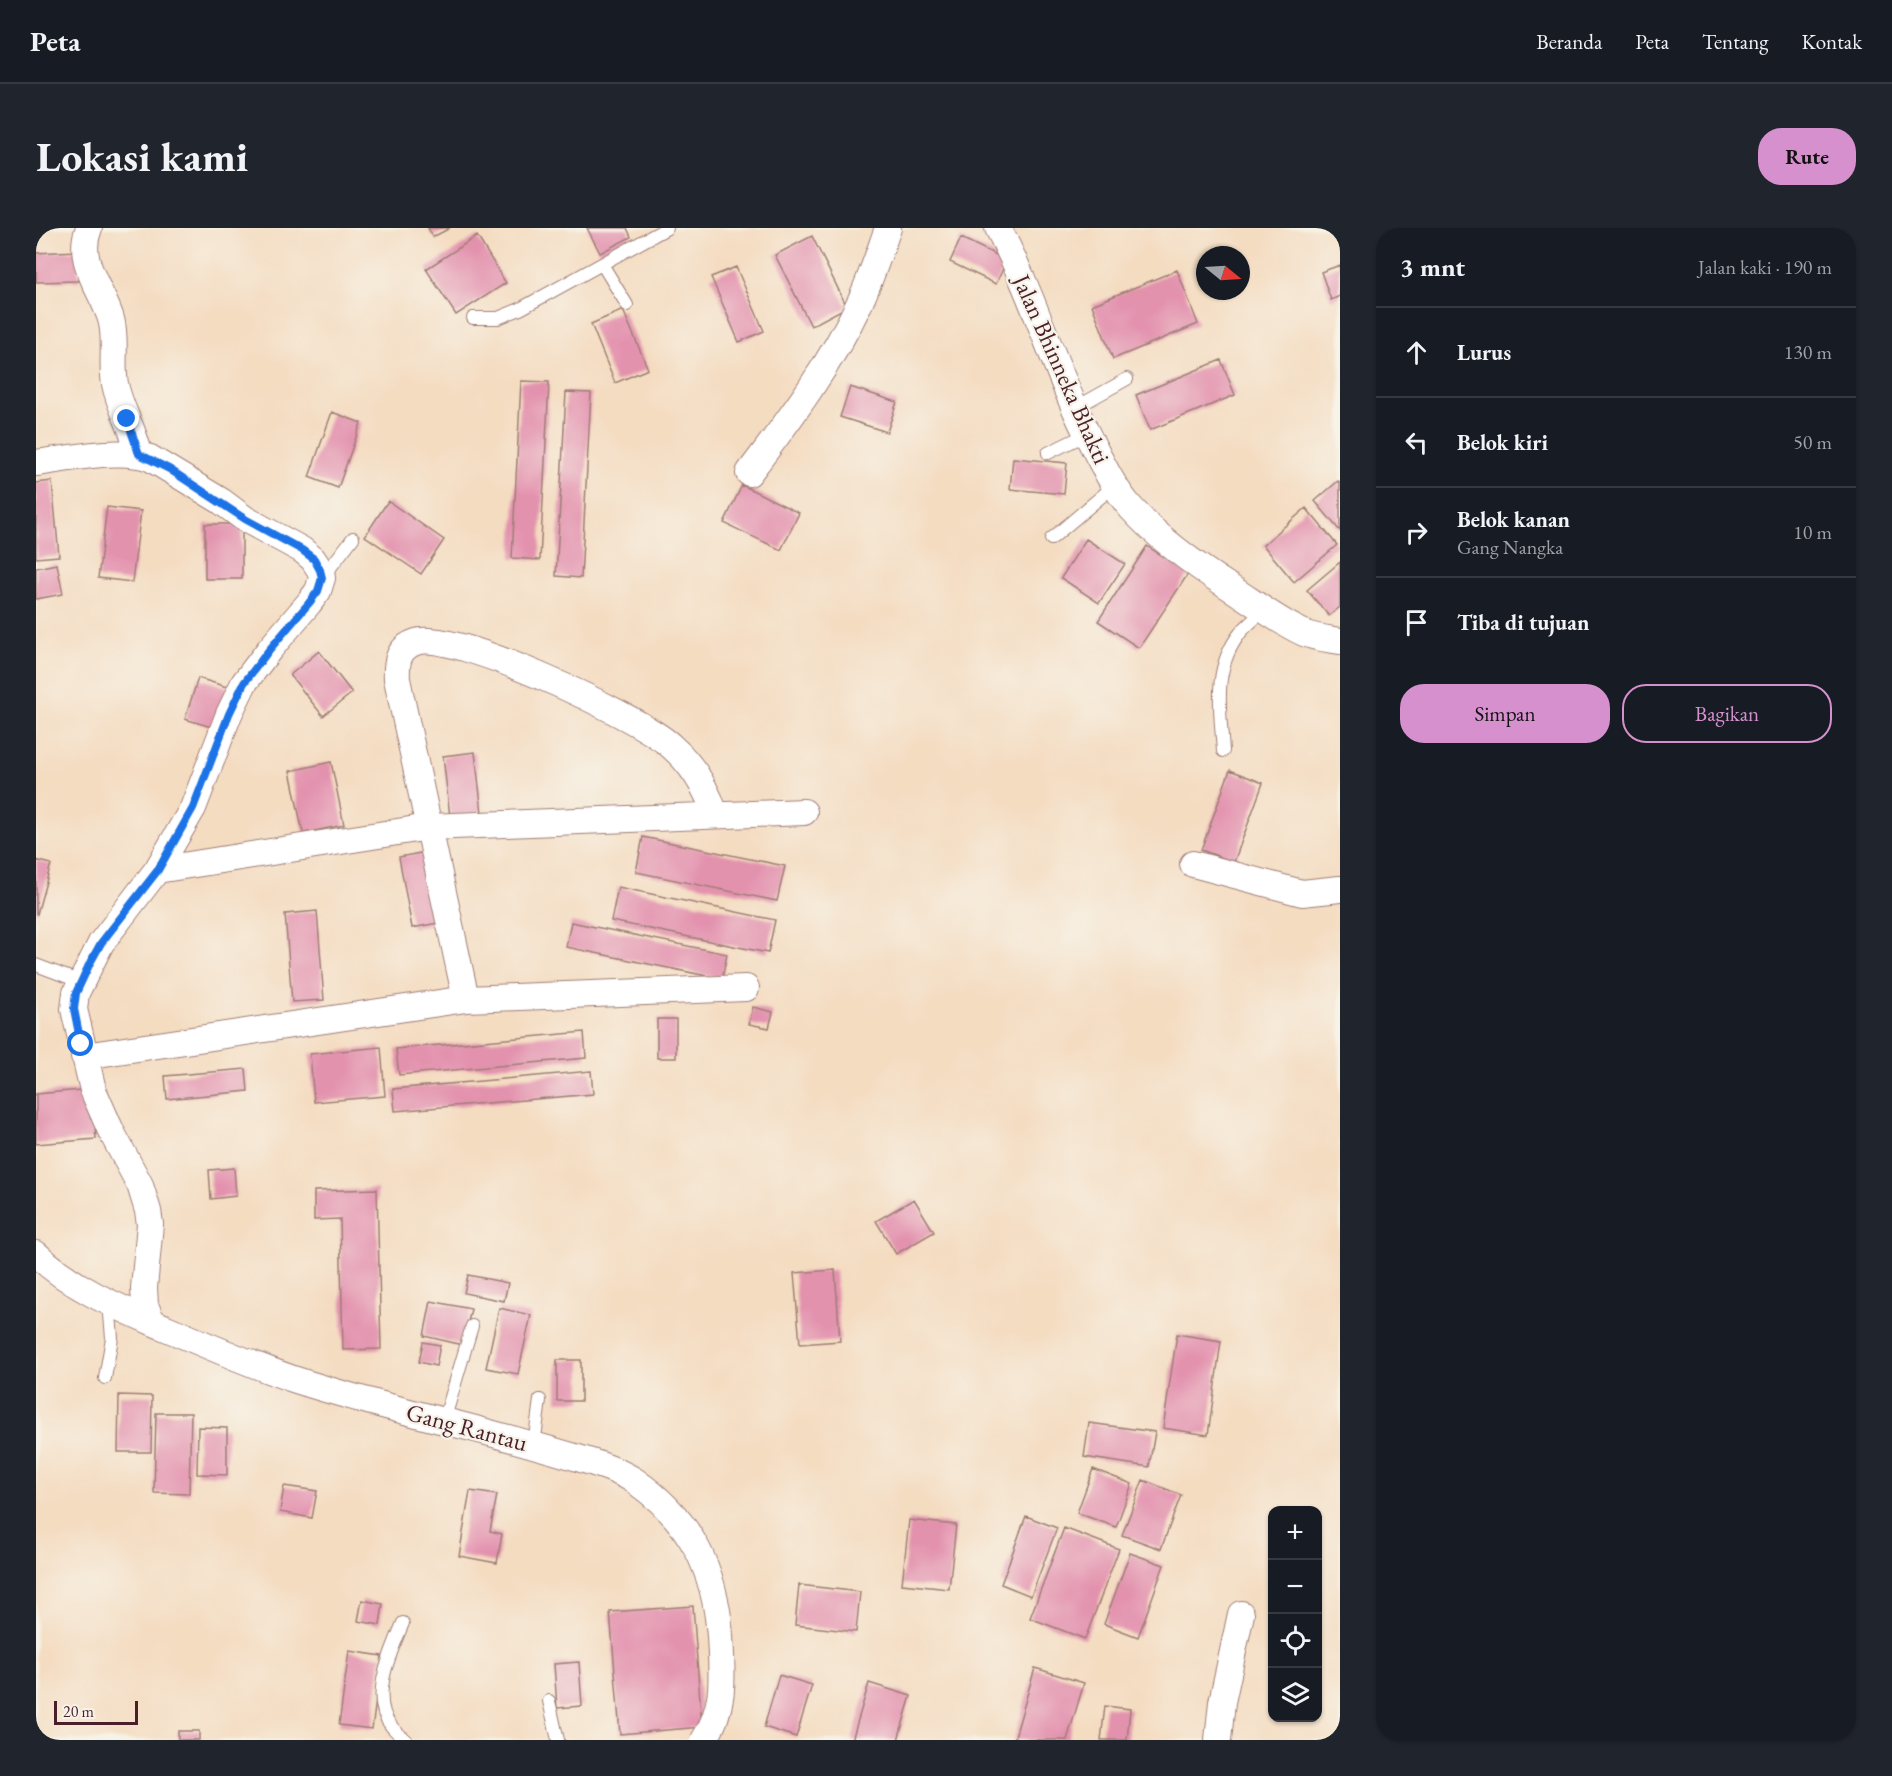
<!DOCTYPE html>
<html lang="id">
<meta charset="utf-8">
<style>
:root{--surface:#171b24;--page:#20242c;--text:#f1f3f6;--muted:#9ea1a6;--line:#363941;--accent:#d690ce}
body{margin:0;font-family:"EB Garamond",serif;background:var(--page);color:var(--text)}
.controls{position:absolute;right:18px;bottom:18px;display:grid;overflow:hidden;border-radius:12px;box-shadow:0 2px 4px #0004}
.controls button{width:54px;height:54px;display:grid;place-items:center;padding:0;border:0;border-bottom:2px solid var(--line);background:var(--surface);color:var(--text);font:30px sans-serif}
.compass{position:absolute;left:1160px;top:18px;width:54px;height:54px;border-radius:50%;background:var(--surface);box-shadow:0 2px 4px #0004;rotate:108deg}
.scale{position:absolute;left:18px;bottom:15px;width:84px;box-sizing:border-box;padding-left:6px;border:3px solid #4a1f2b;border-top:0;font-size:16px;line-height:21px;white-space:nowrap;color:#4a1f2b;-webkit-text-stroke:4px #f7f3e8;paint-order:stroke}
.stop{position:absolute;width:18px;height:18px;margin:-14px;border:4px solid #1a73e8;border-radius:50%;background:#fff}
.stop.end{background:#1a73e8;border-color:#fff;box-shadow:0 2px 6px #0008}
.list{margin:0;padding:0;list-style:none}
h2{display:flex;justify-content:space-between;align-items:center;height:78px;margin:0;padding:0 24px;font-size:26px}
h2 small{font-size:20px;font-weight:400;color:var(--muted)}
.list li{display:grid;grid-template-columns:39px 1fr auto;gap:18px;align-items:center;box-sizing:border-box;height:90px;padding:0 24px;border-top:2px solid var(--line)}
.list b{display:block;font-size:22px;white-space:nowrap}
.list p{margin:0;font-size:20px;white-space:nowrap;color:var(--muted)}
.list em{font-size:20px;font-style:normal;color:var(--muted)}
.actions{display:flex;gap:12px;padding:18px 24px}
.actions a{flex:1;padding:14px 0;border:2px solid var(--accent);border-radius:24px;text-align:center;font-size:21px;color:var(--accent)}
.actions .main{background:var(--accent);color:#111}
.icon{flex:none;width:33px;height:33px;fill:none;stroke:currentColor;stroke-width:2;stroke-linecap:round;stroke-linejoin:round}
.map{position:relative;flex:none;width:1304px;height:1512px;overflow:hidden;border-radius:24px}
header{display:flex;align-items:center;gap:36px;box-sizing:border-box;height:84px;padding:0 30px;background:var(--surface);border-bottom:2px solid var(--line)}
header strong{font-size:28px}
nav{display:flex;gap:33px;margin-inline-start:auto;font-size:21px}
.intro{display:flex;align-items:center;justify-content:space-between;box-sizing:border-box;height:144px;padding:0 36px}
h1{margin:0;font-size:42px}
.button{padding:15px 27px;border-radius:24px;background:var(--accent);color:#111;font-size:21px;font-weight:700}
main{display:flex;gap:36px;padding:0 36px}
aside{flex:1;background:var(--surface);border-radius:24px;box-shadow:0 2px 4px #0004}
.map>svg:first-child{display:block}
</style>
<header>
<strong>Peta</strong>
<nav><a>Beranda</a><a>Peta</a><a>Tentang</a><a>Kontak</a></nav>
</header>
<div class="intro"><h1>Lokasi kami</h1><a class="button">Rute</a></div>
<main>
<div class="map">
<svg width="1304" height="1512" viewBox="0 0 1304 1512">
<rect width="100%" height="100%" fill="#f7f3e8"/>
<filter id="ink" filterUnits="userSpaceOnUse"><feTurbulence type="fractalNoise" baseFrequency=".0167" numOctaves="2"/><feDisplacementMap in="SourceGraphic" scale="12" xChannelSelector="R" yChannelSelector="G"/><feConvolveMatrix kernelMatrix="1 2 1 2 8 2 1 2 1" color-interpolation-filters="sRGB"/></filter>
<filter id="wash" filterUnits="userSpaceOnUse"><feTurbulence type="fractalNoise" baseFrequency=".008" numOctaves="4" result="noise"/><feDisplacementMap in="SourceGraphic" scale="24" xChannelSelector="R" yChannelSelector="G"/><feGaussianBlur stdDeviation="1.35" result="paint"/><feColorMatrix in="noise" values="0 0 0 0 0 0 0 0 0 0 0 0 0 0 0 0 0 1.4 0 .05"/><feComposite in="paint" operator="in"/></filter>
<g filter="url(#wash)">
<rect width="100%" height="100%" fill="#f4dcc1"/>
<g id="blocks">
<path fill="#e392ae" d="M392 0H414L397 9Z
M551 0H591L595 9 564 25Z
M441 8 470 55 420 87 390 41Z
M776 8 811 79 775 98 739 27Z
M925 10 971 32 960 56 914 34Z
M41 23 43 53 0 54V25Z
M1304 37V68L1295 72 1285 44Z
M700 39 728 103 703 114 675 49Z
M1141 42 1162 96 1077 131 1056 77Z
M587 82 612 141 579 155 555 96Z
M1185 132 1199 167 1114 202 1100 167Z
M485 153 513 154 504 332 476 330Z
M814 159 861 174 851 204 804 189Z
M530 164 555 165 545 350 520 348Z
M296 184 325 195 302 260 273 249Z
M977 230 1031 235 1028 266 974 261Z
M16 253 23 328 0 330V255Z
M1302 253 1304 255V303L1279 273Z
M706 257 763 285 745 322 688 295Z
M352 273 408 312 385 346 329 308Z
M71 279 105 283 96 354 62 350Z
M1270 280 1301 317 1258 354 1227 317Z
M169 296H206V351H169Z
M1050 311 1089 336 1063 375 1025 350Z
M1111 318 1152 346 1103 420 1062 393Z
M1304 334V379L1293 388 1271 362Z
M21 336 27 366 0 371V340Z
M283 423 316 465 287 488 254 447Z
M162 450 194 460 182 501 149 491Z
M439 524 446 585 414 589 407 528Z
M295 534 308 597 267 605 254 543Z
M1194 542 1227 555 1198 634 1165 622Z
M607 609 749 638 741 673 600 644Z
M395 623 407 694 376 700 363 629Z
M0 632 15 636 1 686 0 685Z
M582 659 739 692 732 725 575 693Z
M281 683 288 772 256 774 249 686Z
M535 694 691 726 686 751 530 719Z
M717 779 737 784 733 800 713 796Z
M621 791H640V830H621Z
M548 804 550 830 363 847 360 821Z
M345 819 349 868 278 874 274 826Z
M210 841 212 863 131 871 129 848Z
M555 843 557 866 359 883 357 861Z
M56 861 60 911 0 916V866Z
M198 940 200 968 175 971 173 942Z
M341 961 345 1121 307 1122 304 991 278 992V963Z
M878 971 898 1004 860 1026 840 993Z
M799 1042 804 1113 764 1116 758 1045Z
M432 1047 472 1055 468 1073 428 1065Z
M395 1073 435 1081 427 1117 388 1108Z
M463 1080 495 1087 482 1146 450 1140Z
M1141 1106 1185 1113 1172 1207 1127 1200Z
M387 1114 404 1117 400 1138 383 1134Z
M521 1132H545V1173H521Z
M83 1167 116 1168 115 1224H82Z
M120 1185H155L153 1266 118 1265Z
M1053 1195 1119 1204 1113 1239 1048 1229Z
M162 1199 191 1200V1247L161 1246Z
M1057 1241 1096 1256 1080 1299 1041 1285Z
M1107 1252 1145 1267 1125 1321 1086 1307Z
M248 1258 281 1263 276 1290 244 1284Z
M434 1263 461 1267 454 1303 466 1306 461 1335 423 1328Z
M990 1288 1021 1300 995 1368 965 1356Z
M873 1292 920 1297 913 1361 866 1356Z
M1028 1300 1083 1321 1049 1411 994 1390Z
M1094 1325 1128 1337 1102 1409 1068 1396Z
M763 1357 824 1364 820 1404 759 1397Z
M326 1372 347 1376 344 1397 322 1393Z
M657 1378 666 1499 584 1506 574 1384Z
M313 1423 346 1428 336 1501 303 1497Z
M543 1434 546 1478 521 1480 518 1436Z
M999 1440 1048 1455 1031 1512H978Z
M743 1447 776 1457 760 1509 728 1499Z
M833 1455 875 1468 862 1512H816Z
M1069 1478 1094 1481 1091 1512H1065Z
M142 1503H163V1512H142Z"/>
</g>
</g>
<g filter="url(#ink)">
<use href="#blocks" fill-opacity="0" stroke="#9f7e76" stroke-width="1.5"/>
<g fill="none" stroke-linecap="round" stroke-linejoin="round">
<g stroke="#9f7e76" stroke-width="14">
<path id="lane" d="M566 36 591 77
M437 90H462L484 81 631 0
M1039 180 1091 151
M1012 225 1051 206
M1015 311 1079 257
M287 349 317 310
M1187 523C1184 480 1176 440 1205 404 1212 396 1221 389 1229 381
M0 737 45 754
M69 1150 76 1110 73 1075
M408 1193 436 1098
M498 1217 504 1172
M367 1395C355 1424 332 1471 356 1499 360 1504 365 1508 370 1512
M513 1473 522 1512"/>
</g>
<g stroke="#9f7e76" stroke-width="28">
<path id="street" d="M53 0C39 33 66 61 75 91 81 112 75 135 79 156 84 181 98 201 103 226
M962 0C999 70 1020 147 1057 218 1068 239 1079 262 1095 280 1121 309 1162 339 1195 360 1217 374 1245 395 1268 405 1279 410 1293 411 1304 413
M0 235C32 231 84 219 114 230L185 273 209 291 266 322 277 331 284 342 286 350 282 363 273 375 233 422 208 455 193 486 157 580 121 642 65 715 40 765 38 781 57 862 75 903 104 957 112 983 114 996 108 1060 109 1077 116 1094
M713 245C754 191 795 136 824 74 835 50 843 25 852 0
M1157 636 1266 665 1304 661
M121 642 393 599 768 584
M430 771 361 451C360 434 362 420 380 414 416 401 604 489 635 518 657 537 670 559 679 586
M48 828 430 771 710 760
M0 1026C37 1061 84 1080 130 1100 172 1118 214 1136 257 1151 318 1171 381 1186 443 1202 476 1211 509 1220 542 1230 562 1236 582 1242 599 1253 655 1292 679 1341 684 1408 686 1446 690 1479 668 1512
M1182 1512 1186 1474 1205 1386"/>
</g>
<use href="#lane" stroke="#fff" stroke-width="12"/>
<use href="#street" stroke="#fff" stroke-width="26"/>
</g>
</g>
<g fill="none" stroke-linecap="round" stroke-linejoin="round" filter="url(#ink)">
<path stroke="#1a73e8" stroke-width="8" d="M45 816 38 781 40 765 54 735 65 715 122 642 157 580 193 486 208 455 233 422 273 375 282 363 286 350 284 342 278 331 266 322 209 291 133 241 103 226 91 191"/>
</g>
<g text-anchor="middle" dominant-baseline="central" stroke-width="4.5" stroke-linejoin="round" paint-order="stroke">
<g font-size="24" fill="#4a1f2b" stroke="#f7f3e8">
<text transform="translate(1026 141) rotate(66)">Jalan Bhinneka Bhakti</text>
<text transform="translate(431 1199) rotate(15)">Gang Rantau</text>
</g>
</g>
</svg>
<div class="controls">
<button>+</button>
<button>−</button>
<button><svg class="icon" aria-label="locate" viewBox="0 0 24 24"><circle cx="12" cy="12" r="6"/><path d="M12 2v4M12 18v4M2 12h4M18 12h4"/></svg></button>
<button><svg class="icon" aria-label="layers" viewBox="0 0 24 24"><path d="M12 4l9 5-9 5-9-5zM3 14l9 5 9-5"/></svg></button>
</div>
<svg class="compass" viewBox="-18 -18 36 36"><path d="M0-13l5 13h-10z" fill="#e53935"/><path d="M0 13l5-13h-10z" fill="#9ea1a6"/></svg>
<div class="scale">20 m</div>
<div class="stop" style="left:45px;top:816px"></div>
<div class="stop end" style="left:91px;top:191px"></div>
</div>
<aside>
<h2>3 mnt<small>Jalan kaki · 190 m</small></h2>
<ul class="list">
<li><svg class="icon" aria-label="ahead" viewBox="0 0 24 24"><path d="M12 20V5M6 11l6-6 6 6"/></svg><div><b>Lurus</b></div><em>130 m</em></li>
<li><svg class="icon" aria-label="left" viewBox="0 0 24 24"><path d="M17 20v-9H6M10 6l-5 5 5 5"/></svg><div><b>Belok kiri</b></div><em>50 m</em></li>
<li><svg class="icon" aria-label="right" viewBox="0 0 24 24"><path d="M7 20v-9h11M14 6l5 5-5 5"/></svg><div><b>Belok kanan</b><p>Gang Nangka</p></div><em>10 m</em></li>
<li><svg class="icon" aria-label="arrive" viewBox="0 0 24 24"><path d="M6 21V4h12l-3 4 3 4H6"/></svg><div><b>Tiba di tujuan</b></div></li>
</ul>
<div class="actions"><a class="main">Simpan</a><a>Bagikan</a></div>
</aside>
</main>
